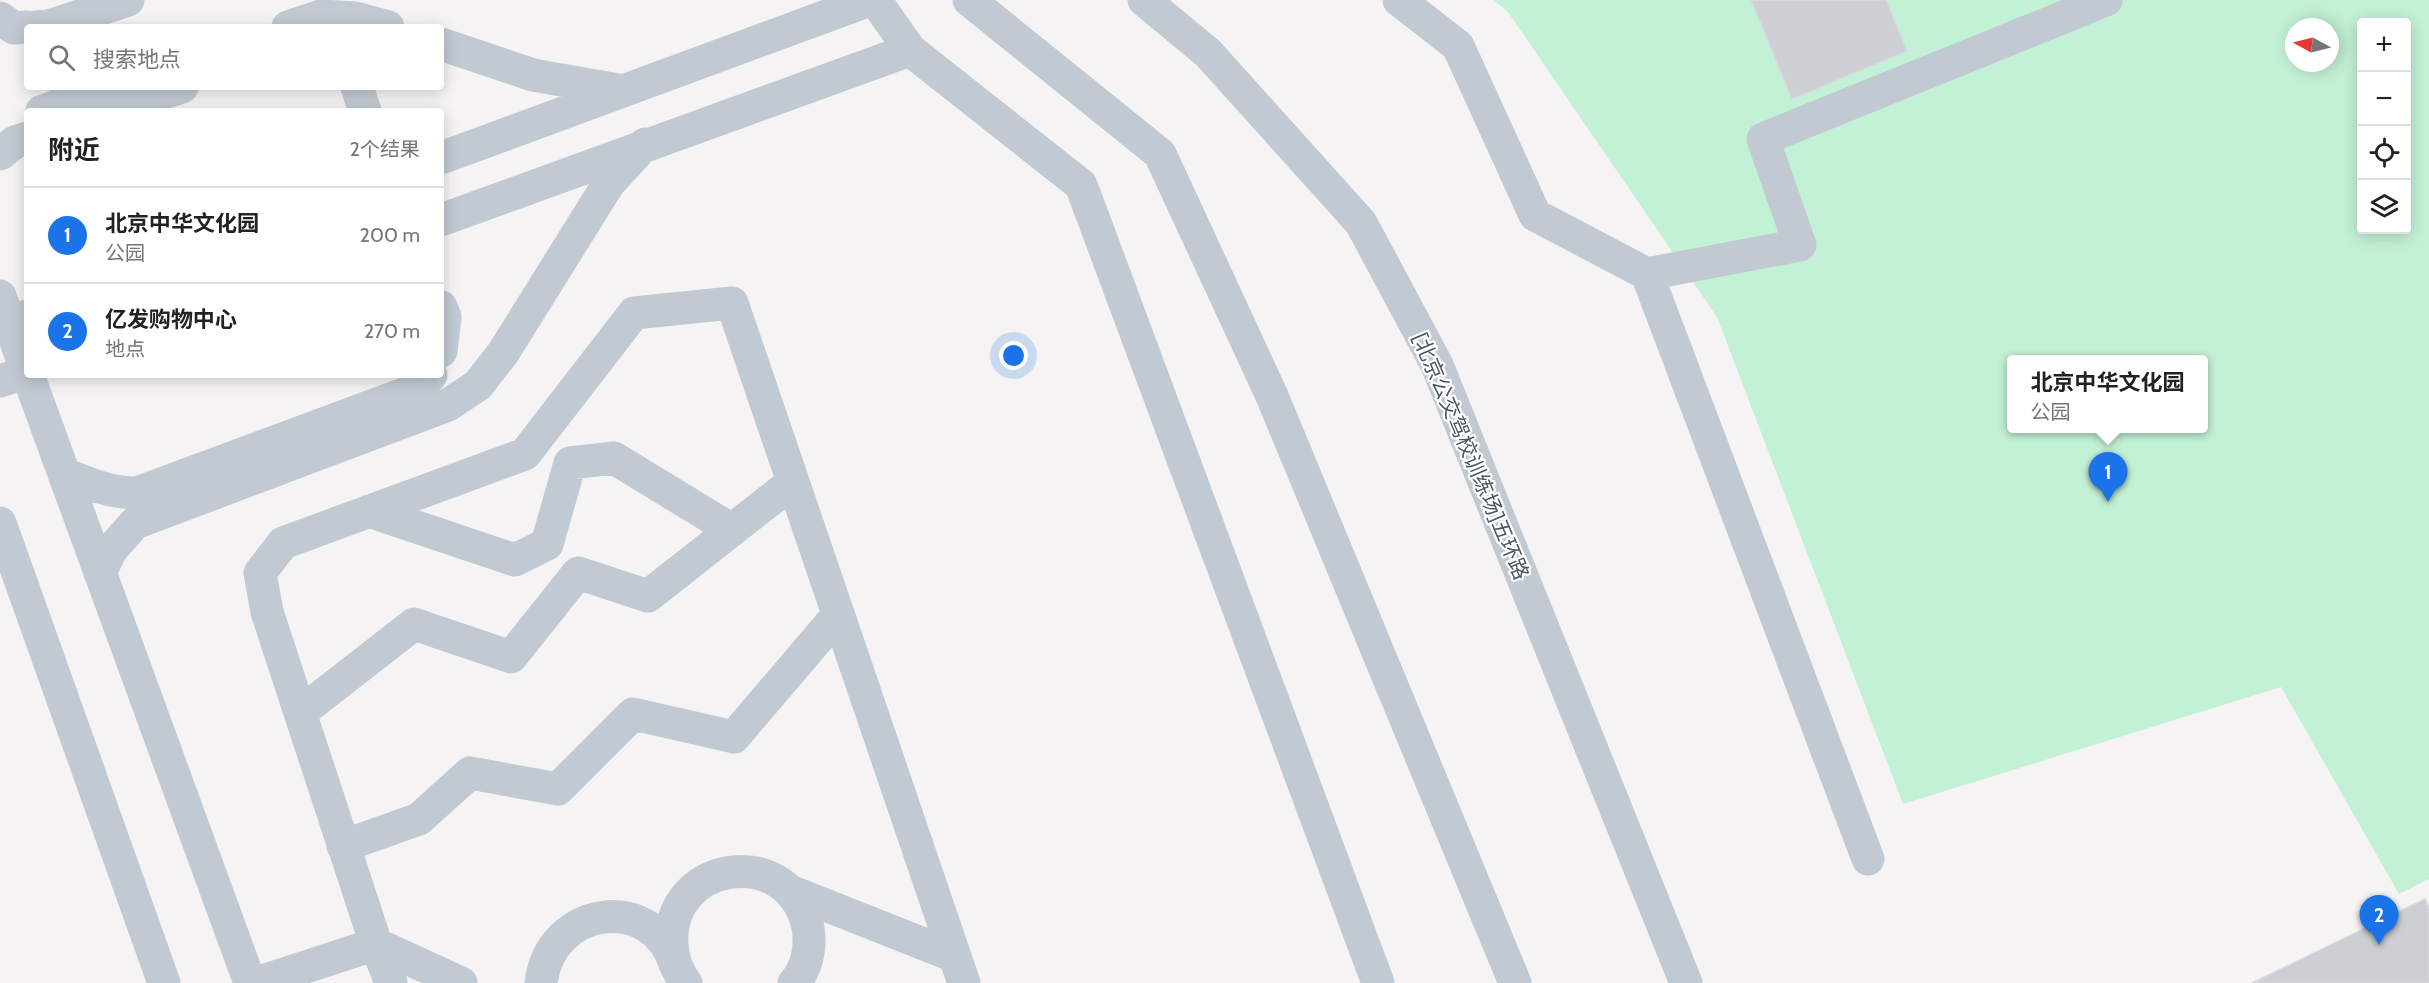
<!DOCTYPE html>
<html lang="zh">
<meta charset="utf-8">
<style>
:root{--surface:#fff;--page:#f6f6f6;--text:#222;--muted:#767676;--line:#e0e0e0;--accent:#1a73e8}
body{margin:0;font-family:Cabin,"Noto Sans SC",sans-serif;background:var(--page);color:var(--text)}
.controls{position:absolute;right:18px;top:18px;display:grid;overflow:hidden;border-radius:6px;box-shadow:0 3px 15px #0003}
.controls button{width:54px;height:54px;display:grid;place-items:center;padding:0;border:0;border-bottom:2px solid var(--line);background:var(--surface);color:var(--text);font:30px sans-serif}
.compass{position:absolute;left:2285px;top:18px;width:54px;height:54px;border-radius:50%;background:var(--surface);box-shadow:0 3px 15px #0003;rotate:277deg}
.you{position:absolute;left:1014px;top:356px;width:21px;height:21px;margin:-15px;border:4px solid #fff;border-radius:50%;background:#1a73e8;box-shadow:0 0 0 9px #1a73e833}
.badge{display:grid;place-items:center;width:39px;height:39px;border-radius:50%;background:var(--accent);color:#fff;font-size:20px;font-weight:700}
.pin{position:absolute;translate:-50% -50px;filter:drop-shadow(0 2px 3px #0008)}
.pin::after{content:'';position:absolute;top:32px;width:21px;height:18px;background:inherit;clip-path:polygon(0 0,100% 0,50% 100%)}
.popup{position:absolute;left:2007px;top:355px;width:201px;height:78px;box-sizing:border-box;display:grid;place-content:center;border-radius:6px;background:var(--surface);filter:drop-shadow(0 2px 4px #0005);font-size:20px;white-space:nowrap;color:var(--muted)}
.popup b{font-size:22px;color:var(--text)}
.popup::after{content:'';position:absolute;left:50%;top:100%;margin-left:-12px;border:12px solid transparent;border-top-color:var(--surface)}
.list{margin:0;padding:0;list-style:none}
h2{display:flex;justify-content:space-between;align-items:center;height:78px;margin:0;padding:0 24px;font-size:26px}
h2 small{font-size:20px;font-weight:400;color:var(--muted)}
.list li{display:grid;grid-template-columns:39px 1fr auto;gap:18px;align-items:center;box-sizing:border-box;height:96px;padding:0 24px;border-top:2px solid var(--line)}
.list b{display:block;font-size:22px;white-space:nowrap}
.list p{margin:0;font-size:20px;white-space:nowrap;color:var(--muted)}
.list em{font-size:20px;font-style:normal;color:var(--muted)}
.icon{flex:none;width:33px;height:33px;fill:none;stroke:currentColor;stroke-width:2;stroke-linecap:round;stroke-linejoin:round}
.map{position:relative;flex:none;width:2429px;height:983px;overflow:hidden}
.search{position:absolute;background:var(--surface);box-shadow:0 3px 15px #0003;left:24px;top:24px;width:420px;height:66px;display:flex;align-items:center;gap:15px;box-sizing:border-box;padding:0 21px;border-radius:6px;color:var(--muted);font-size:22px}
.panel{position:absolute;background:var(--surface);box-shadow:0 3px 15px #0003;left:24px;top:108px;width:420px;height:270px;border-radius:6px}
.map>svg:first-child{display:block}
</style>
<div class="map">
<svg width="2429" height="983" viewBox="0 0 2429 983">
<rect width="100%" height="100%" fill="#f5f3f3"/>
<path fill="#c3f1d5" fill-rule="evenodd" d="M1494 0H2429V879L2399 894 2281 687 1903 804 1717 317 1508 12ZM2362 22H2406V230H2362ZM2294 27H2330V63H2294ZM2012 360H2204V428H2012Z"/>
<path fill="#cdcfd5" stroke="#d7d9de" stroke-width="1.5" d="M1751 0H1886L1907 51 1792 99Z
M2425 899 2429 908V983H2252Z"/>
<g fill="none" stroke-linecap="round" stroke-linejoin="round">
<path stroke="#c1cad2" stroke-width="33" d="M969 0 1160 154 1272 396 1515 983
M1144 0 1208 53 1361 223 1437 365 1686 983
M1399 0 1458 46 1535 215 1647 274 1868 859
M0 18 14 28 27 27
M35 27 49 26 128 0
M288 27 321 16 355 18 388 27
M441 44 533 75 618 90
M910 50 1081 185 1378 983
M357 87 365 111
M42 111 112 87
M109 111 182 87
M0 154 15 142 27 138
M441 158 870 0
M441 220 910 50 875 0
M1647 274 1800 245 1763 139 2106 0
M0 296 27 373
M441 307 445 317 441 351
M28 375 250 983
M65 474C88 484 111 493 137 493L420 388 431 375
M369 511 515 560 547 544 570 463 614 458 732 530
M0 523 164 983
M100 573 111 550 135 523 448 405 478 385 503 353 609 183 645 144
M300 713 414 624 511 657 578 573 648 596 793 482
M343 846 419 819 470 773 558 789 633 714 734 737 838 615
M790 891 954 956
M257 983 376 944 461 983
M391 983 376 944 267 612 260 573 283 543 525 454 634 313 732 303 964 983
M541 983C550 905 653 892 675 964
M686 983C678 973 673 959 672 945 666 862 785 842 807 923 812 943 808 968 794 983"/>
<path stroke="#c1cad2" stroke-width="33" d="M0 325 27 316
M0 381 27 372"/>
</g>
<g text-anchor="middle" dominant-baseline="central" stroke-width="4.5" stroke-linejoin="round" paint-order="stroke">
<g font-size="21" fill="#4a5661" stroke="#fff">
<text transform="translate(1471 456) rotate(67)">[北京公交驾校训练场]五环路</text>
</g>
</g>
</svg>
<div class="controls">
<button>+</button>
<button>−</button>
<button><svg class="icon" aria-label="locate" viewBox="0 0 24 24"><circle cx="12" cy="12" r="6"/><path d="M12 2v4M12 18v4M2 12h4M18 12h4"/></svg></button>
<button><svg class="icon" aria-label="layers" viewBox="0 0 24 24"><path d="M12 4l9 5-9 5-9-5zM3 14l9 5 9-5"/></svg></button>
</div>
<svg class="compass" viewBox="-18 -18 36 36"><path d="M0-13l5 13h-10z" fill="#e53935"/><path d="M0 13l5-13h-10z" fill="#767676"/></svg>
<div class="you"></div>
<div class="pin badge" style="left:2108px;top:502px">1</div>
<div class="popup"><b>北京中华文化园</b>公园</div>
<div class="pin badge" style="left:2379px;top:945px">2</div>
<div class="search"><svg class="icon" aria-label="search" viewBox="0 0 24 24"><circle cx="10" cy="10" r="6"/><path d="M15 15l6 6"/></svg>搜索地点</div>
<section class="panel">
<h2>附近<small>2个结果</small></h2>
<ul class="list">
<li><span class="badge">1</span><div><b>北京中华文化园</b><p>公园</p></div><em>200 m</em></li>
<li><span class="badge">2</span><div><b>亿发购物中心</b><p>地点</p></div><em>270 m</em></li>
</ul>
</section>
</div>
